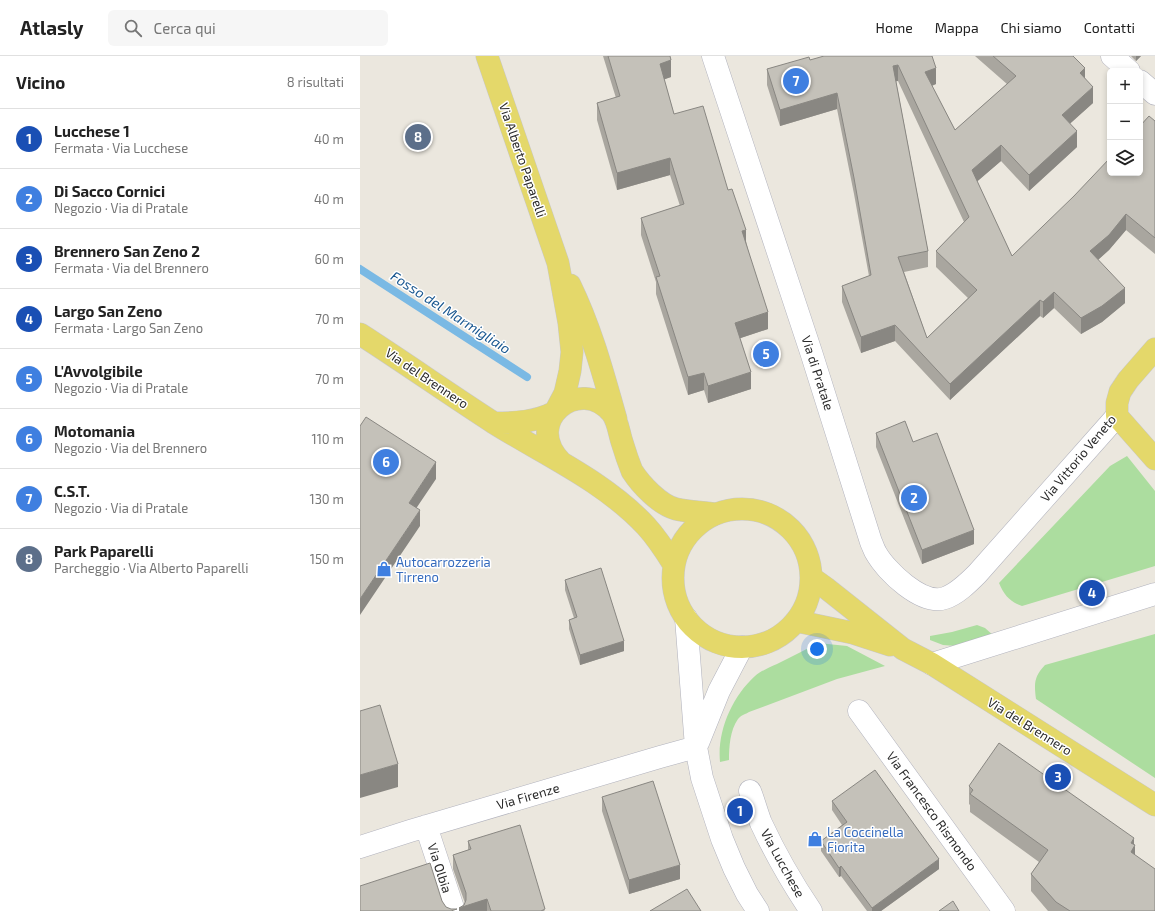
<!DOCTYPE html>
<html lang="it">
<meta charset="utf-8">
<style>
:root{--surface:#fff;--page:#f6f6f6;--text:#222;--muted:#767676;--line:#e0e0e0;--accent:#b45309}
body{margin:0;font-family:"Exo 2",sans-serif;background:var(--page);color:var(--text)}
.controls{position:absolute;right:12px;top:12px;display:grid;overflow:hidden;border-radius:6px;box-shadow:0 2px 6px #0003}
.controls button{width:36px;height:36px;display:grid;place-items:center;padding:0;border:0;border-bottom:1px solid var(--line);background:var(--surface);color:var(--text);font:20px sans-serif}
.you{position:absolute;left:457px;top:593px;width:14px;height:14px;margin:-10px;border:3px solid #fff;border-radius:50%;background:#1a73e8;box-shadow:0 0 0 6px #1a73e833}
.badge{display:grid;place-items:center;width:26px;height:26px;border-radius:50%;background:var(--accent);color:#fff;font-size:13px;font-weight:700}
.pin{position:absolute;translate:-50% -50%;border:2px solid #fff;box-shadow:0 1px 4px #0006}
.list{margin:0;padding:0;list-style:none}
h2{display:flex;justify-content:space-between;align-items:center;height:52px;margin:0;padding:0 16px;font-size:17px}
h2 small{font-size:13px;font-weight:400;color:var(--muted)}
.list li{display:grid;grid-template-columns:26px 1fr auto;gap:12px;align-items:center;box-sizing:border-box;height:60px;padding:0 16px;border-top:1px solid var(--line)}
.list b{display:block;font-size:15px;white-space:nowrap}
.list p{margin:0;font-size:13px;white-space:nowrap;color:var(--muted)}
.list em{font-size:13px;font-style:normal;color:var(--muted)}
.icon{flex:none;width:22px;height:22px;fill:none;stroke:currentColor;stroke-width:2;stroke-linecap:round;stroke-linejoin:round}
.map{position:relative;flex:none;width:795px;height:855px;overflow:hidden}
header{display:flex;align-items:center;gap:24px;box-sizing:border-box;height:56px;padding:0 20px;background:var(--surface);border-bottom:1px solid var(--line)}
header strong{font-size:19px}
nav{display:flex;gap:22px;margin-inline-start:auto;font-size:14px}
.search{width:280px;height:36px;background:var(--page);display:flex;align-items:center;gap:10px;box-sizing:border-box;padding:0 14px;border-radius:6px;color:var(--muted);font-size:15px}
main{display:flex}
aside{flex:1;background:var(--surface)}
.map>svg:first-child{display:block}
</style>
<header>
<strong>Atlasly</strong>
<div class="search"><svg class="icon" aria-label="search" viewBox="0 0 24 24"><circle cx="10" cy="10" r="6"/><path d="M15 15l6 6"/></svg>Cerca qui</div>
<nav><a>Home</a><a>Mappa</a><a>Chi siamo</a><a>Contatti</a></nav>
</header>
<main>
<aside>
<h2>Vicino<small>8 risultati</small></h2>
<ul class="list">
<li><span class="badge" style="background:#1a4fb4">1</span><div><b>Lucchese 1</b><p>Fermata · Via Lucchese</p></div><em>40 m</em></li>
<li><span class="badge" style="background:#3f7fe0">2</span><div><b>Di Sacco Cornici</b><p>Negozio · Via di Pratale</p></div><em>40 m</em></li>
<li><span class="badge" style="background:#1a4fb4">3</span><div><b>Brennero San Zeno 2</b><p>Fermata · Via del Brennero</p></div><em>60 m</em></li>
<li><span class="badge" style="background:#1a4fb4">4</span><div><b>Largo San Zeno</b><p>Fermata · Largo San Zeno</p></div><em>70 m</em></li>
<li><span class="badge" style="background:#3f7fe0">5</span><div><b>L'Avvolgibile</b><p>Negozio · Via di Pratale</p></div><em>70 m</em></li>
<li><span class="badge" style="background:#3f7fe0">6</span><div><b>Motomania</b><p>Negozio · Via del Brennero</p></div><em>110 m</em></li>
<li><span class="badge" style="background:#3f7fe0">7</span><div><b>C.S.T.</b><p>Negozio · Via di Pratale</p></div><em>130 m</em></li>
<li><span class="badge" style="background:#5c6f8a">8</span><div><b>Park Paparelli</b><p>Parcheggio · Via Alberto Paparelli</p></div><em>150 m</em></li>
</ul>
</aside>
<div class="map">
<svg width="795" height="855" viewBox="0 0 795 855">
<rect width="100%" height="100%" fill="#ebe7de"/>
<path fill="#acdd9f" d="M767 400 795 435V510L662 550C650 546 644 539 639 527L750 410Z
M617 569 625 572 634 580 596 590 583 589 570 584V580L592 576Z
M795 578V722L676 643C674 627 674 621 685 609Z
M458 587 487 590 525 610 477 623 389 656C386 658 381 659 378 663 370 674 369 691 369 704L360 706C357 675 372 641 395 620 401 615 410 611 417 608 431 601 445 594 458 587Z"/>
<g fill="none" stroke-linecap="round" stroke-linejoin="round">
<path stroke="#7ab9e4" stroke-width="8" d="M0 213 167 321"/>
<g stroke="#b1b2bd" stroke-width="23">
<path id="minor" d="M353 0 451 296 511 486C513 490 514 494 516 497 526 515 562 550 585 542 597 538 608 527 617 518L757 360
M752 0 769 15
M780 25 795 38
M326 562 336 691 342 722 362 783 374 812 387 838 398 855
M572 608 795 538
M499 655 644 855
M338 687 359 635 382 591
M390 735C394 745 397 757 401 767 415 797 432 827 451 855
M66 770 94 855
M0 791 50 775 300 701 336 691"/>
</g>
<g stroke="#c8c8c8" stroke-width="23">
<path id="major" d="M127 0 198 207 209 267 212 296 210 315 205 337 195 356
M210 229C231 272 243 317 256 363
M0 278C45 307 89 338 134 367 185 399 244 425 286 470 297 482 306 496 314 509
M795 293 768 324 760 336 757 347V360L795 403
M134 367C156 367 175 366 195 356
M201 406C161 365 220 318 252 357 258 365 259 377 262 386 265 396 268 405 272 415 281 429 300 449 316 453 329 456 343 456 356 458
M313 522a69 69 0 1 1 138 0a69 69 0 1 1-138 0Z
M452 522 466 532 543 593 572 608 795 749
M436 565 493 577 530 589"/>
</g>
<use href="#minor" stroke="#fff" stroke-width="22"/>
<use href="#major" stroke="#e4d86a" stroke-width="22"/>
</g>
<path fill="#a9a69f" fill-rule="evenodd" d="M243 0H310L311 21 304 23 314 58 368 134 386 185 408 273 380 282 391 333 348 347 344 334 328 339 296 238V226L281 179V162L320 150 310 119 257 134 237 64V47L256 42Z
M572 0 576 28 572 30 595 74 647 28 615 0H713L725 22 733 47 710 67 717 91 669 135 641 105 617 125 652 200 795 65V198L766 174 749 194 738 204 765 247 742 266 721 278 694 252 683 262 680 260 590 344 535 285 501 297 482 246V230L509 220 494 138 477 53 420 70 407 29V13L450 4ZM536 25H538L604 166 576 195V211L608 242 567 282 544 216 568 211V195Z
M771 0H781L776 5Z
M516 377 553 386 614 488 562 508 516 391Z
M205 524 264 595 220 609 209 573V564L214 562 205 534Z
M609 730 774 789 775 799 795 855H688L671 835V818L679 806 610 756V749L609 748Z
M242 741 320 823 269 838 242 755Z
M472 745 579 813 521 855H507L481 820 479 821 461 795V785L482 769 472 754Z
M108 785 185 855H99L105 847 93 813V799L108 794Z"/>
<path fill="#898782" d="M776 0H781L776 5Z
M311 4V21L300 25V8Z
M538 9V25L533 26V10Z
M576 12V28L565 32V16Z
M725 12V28L720 17Z
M733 31V47L702 75V59Z
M477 37V53L420 70V54Z
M717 75V91L669 135V119Z
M641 89V105L612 130V114Z
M310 102V119L257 134V117Z
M766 158V174L749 194 730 211V195Z
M386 174V191L382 175Z
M765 232V247L742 266 721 278V262Z
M694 236V252L683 262V246Z
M680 244V260L590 344V328Z
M408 256V273L375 284V267Z
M535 269V285L501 297V281Z
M391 316V333L348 347V330Z
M344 317V334L328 339V321Z
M76 406V423L49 463V447Z
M60 454V470L0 559V543Z
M614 474V488L562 508V494Z
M264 585V595L220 609V599Z
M38 708V731L0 742V719Z
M774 782V791L775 789V807L771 814V787Z
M579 803V813L521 855H512V852Z
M320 809V823L269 838V824Z
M481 810V820L479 821V812Z
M127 843V855H99V852Z"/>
<path fill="#c4c1b9" stroke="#898782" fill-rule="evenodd" d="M248 0H310L311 4 300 8 314 58 343 50 368 134 372 133 386 174 382 175 408 256 375 267 391 316 348 330 344 317 328 321 296 221 300 220 281 162 324 148 310 102 257 117 237 47 260 40Z
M464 0H572L576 12 565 16 595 74 656 20 633 0H713L725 12 720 17 733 31 702 59 717 75 669 119 641 89 612 114 652 200 714 140 750 102V117H780V70L789 60 795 65V182L766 158 749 179 730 195 765 232 742 250 721 262 694 236 683 246 680 244 590 328 535 269 501 281 482 230 511 219 494 122 477 37 420 54 407 13 449 1 450 4ZM538 9 609 161 576 195 617 234 567 282 538 201 568 195 533 10Z
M6 361 76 406 49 447 60 454 0 543V370Z
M545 365 553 386 577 377 614 474 562 494 516 377Z
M241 512 264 585 220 599 209 564 217 561 205 524Z
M20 649 38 708 0 719V655Z
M639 687 774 782 771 787 775 789 771 796 795 813V855H710L696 846 671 818 688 794 610 738 613 734 609 730Z
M515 714 579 803 512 852 481 810 479 812 461 785 487 766 472 745Z
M293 725 320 809 269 824 242 741Z
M160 769 185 853 181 855H131L127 843 99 852 104 849 106 844V837L93 799 111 793 108 785Z
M70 807 82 845 86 851 91 853H97L91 855H0V830Z
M327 833 341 855H290Z
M593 845 599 855H579Z"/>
<defs>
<g id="shop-bare" transform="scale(1.2)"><path d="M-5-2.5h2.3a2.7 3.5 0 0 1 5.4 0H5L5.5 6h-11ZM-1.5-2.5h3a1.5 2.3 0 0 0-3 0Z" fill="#3f7fe0" stroke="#fff" stroke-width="2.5" paint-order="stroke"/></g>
</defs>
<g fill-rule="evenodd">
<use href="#shop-bare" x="24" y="513"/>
<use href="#shop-bare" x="455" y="783"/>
</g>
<g text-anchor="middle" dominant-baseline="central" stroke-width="3" stroke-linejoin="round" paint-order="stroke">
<g font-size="13" fill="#2a2a2a" stroke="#fff">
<text transform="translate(163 104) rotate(71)">Via Alberto Paparelli</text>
<text transform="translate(458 317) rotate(72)">Via di Pratale</text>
<text transform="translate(67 322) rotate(34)">Via del Brennero</text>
<text transform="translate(718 402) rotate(-50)">Via Vittorio Veneto</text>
<text transform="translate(670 670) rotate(32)">Via del Brennero</text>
<text transform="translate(168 740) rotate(-16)">Via Firenze</text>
<text transform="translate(572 755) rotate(54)">Via Francesco Rismondo</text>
<text transform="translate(423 807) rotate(61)">Via Lucchese</text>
<text transform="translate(80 812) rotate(72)">Via Olbia</text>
</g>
<g font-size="13" fill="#366cbe" stroke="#fff" text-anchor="start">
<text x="36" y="506">Autocarrozzeria<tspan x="36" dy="15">Tirreno</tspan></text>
<text x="467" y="776">La Coccinella<tspan x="467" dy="15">Fiorita</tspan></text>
</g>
<g font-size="14" font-style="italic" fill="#195790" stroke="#fff">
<text transform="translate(91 256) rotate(33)">Fosso del Marmigliaio</text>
</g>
</g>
</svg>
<div class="controls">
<button>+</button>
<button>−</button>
<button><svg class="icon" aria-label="layers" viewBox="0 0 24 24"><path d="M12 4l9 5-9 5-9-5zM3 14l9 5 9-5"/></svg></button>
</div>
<div class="you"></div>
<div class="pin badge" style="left:380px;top:755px;background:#1a4fb4">1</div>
<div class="pin badge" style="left:554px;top:442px;background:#3f7fe0">2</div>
<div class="pin badge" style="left:698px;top:721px;background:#1a4fb4">3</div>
<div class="pin badge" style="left:732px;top:537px;background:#1a4fb4">4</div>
<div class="pin badge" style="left:406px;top:298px;background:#3f7fe0">5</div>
<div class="pin badge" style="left:26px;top:406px;background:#3f7fe0">6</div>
<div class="pin badge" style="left:436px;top:25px;background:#3f7fe0">7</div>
<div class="pin badge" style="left:58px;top:81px;background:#5c6f8a">8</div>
</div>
</main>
